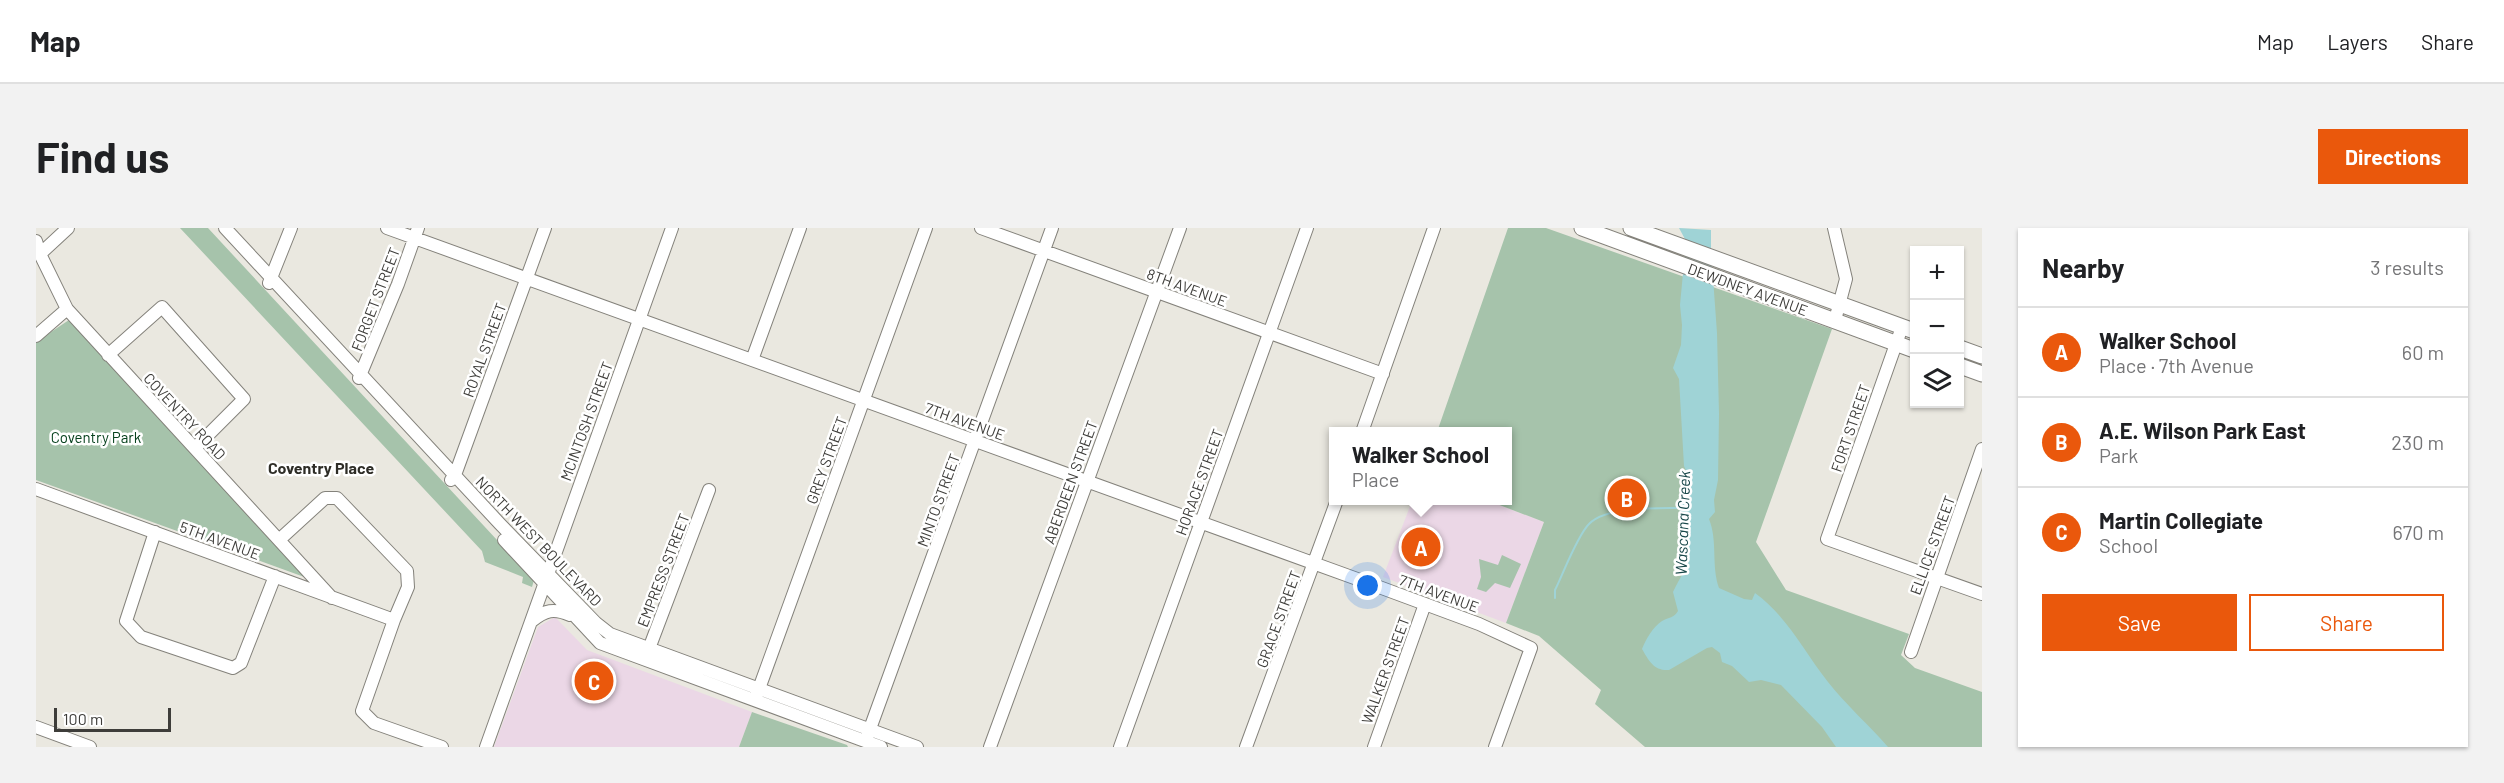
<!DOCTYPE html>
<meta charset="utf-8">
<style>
:root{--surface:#fff;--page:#f2f2f2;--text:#202124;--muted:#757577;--line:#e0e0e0;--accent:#ea580c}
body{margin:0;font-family:Barlow,sans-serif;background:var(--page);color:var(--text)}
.controls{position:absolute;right:18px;top:18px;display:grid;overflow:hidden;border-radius:0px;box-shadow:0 2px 4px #0004}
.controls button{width:54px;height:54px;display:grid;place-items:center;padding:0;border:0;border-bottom:2px solid var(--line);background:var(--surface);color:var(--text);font:30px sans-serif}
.scale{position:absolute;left:18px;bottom:15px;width:117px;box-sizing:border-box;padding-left:6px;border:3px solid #3e3d3a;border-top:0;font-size:16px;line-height:21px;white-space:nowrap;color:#3e3d3a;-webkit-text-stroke:4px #fff;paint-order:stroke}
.you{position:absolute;left:1332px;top:358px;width:21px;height:21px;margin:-15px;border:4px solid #fff;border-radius:50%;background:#1a73e8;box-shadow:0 0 0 9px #1a73e833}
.badge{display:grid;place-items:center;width:39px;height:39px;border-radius:50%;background:var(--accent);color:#fff;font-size:20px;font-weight:700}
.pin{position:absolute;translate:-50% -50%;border:3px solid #fff;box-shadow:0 2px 6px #0006}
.popup{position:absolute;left:1293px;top:199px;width:183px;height:78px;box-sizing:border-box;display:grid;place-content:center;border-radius:0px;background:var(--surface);filter:drop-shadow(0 2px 4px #0005);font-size:20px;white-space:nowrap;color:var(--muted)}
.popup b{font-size:22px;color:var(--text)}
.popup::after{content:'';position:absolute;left:50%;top:100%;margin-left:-12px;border:12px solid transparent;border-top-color:var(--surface)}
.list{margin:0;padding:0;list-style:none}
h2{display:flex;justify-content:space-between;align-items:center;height:78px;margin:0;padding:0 24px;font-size:26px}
h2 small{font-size:20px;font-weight:400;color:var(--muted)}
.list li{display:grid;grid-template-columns:39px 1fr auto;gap:18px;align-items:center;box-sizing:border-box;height:90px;padding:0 24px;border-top:2px solid var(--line)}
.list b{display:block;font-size:22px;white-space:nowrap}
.list p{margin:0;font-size:20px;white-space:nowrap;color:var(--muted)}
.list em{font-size:20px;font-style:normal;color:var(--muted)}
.actions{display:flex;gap:12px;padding:18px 24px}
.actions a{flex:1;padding:14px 0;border:2px solid var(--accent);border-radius:0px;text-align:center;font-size:21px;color:var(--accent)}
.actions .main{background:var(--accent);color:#fff}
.icon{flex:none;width:33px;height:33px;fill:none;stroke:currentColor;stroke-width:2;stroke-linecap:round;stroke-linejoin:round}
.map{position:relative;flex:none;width:1946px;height:519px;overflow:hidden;border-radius:0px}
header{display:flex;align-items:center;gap:36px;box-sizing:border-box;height:84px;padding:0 30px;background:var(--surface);border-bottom:2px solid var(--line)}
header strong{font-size:28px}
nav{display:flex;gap:33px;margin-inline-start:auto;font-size:21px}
.intro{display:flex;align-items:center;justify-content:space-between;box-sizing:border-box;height:144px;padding:0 36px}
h1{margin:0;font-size:42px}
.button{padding:15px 27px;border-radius:0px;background:var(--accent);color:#fff;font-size:21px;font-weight:700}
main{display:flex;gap:36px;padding:0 36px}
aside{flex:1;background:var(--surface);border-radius:0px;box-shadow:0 2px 4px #0004}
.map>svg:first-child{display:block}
</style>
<header>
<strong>Map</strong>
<nav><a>Map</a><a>Layers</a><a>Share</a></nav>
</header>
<div class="intro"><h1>Find us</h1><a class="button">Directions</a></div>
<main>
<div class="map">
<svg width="1946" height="519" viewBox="0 0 1946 519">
<rect width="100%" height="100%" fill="#eae8e0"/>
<path fill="#ebd7e6" d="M1376 273H1453L1508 294 1470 395 1347 349Z
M519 389 551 422 716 484 703 519H458L502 399Z"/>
<path fill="#a6c3ab" d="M144 0H172L498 352 496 359 486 355 487 349 449 334 446 323Z
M1472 0H1510L1796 101 1720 314 1750 362 1873 406 1865 427 1879 440 1946 464V519H1609L1559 476 1565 462 1503 408 1470 395 1508 294 1453 273 1472 272V204H1401Z
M33 92 271 350 0 252V114Z
M1466 327 1485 336 1474 360 1459 355 1450 364 1441 361 1445 349 1443 331 1462 337Z
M716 484 811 517 812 519H703Z"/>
<path fill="#9fd3d6" d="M1643 0 1675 2V22L1681 105 1683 186 1682 252 1678 272 1679 284 1673 291C1682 313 1675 338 1683 360L1708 371 1716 372 1719 365C1751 388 1769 425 1792 454 1810 477 1833 497 1852 519H1800L1786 499 1745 457 1725 452 1713 454 1696 438 1686 434 1684 425 1676 419 1671 420 1633 442C1618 443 1613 433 1606 421 1610 411 1617 399 1626 393 1633 389 1638 390 1642 383L1637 364C1646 345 1664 323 1643 306L1645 270 1652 247 1648 238 1643 151 1637 140 1645 117 1646 97 1644 77 1650 13Z"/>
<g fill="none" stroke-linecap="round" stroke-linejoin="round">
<path stroke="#9fd3d6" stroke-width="2" d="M1519 370V362C1527 346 1541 308 1553 296 1570 278 1623 280 1647 280"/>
<g stroke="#84827b" stroke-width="14">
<path id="minor" d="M189 0 464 296 560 395 574 406 881 519
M351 0 1335 356 1443 396 1495 420 1459 519
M945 0 1347 146
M1798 0 1810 51 1799 92
M0 13 4 26 31 81 296 370
M4 26 32 0
M233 55 255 0
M1866 99 1791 311 1946 366
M0 108 31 81
M72 127 126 79 208 171 159 220
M716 132 764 0
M323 150 362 56 382 0
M1326 204 1398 0
M415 252 419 247 509 0
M0 261 358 392
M119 304 90 393 105 409 197 440 205 435 239 348
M243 312 289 270H301L371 343 372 359 358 392 326 483 338 495 406 519
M468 312 564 415 845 519
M496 393C509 382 518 380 534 387
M1875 424 1946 221
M611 426 673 262
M720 469 890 0
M0 499 54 519
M831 509 1016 0
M450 519 636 0
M954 519 1144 0
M1084 519 1271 0
M1210 519 1301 272
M1338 519 1389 376"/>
</g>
<g stroke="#84827b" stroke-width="17">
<path id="major" d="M1546 0 1878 122
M1595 0 1878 103
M1924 120 1946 128
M1924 138 1946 146"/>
</g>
<use href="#minor" stroke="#fff" stroke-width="12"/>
<use href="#major" stroke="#fff" stroke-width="15"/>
</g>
<g text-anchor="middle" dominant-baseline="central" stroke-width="5" stroke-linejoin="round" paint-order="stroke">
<g font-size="15" fill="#3e3d3a" stroke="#fff">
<text transform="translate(1151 59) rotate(20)">8TH AVENUE</text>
<text transform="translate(1712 61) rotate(20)">DEWDNEY AVENUE</text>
<text transform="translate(339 71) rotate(-69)">FORGET STREET</text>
<text transform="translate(448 122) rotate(-70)">ROYAL STREET</text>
<text transform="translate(149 188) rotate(47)">COVENTRY ROAD</text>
<text transform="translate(550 193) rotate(-70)">MCINTOSH STREET</text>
<text transform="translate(929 193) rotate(20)">7TH AVENUE</text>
<text transform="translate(1814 200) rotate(-71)">FORT STREET</text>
<text transform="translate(790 232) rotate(-70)">GREY STREET</text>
<text transform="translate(1034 254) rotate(-70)">ABERDEEN STREET</text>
<text transform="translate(1163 254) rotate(-70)">HORACE STREET</text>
<text transform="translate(902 272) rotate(-70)">MINTO STREET</text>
<text transform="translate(184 312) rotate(20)">5TH AVENUE</text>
<text transform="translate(503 313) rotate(46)">NORTH WEST BOULEVARD</text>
<text transform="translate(1896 317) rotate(-70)">ELLICE STREET</text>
<text transform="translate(627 342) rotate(-69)">EMPRESS STREET</text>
<text transform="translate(1403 365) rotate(20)">7TH AVENUE</text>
<text transform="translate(1242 391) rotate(-70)">GRACE STREET</text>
<text transform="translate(1349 442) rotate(-70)">WALKER STREET</text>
</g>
<g font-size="15" fill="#06411d" stroke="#fff">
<text x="60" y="209">Coventry Park</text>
</g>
<g font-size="16" font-weight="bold" fill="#2e2d27" stroke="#fff">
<text x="285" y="239">Coventry Place</text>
</g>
<g font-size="16" font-style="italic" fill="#1a494b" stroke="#fff">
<text transform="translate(1646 295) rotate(-88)">Wascana Creek</text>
</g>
</g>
</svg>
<div class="controls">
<button>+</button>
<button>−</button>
<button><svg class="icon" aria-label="layers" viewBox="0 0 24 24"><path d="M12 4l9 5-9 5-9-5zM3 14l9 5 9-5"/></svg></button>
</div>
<div class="scale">100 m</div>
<div class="you"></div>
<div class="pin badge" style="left:1385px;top:319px">A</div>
<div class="popup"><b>Walker School</b>Place</div>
<div class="pin badge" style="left:1591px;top:270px">B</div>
<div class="pin badge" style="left:558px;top:453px">C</div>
</div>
<aside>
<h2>Nearby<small>3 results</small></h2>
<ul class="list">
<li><span class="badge">A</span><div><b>Walker School</b><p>Place · 7th Avenue</p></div><em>60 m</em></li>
<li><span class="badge">B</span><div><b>A.E. Wilson Park East</b><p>Park</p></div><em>230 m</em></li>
<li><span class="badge">C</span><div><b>Martin Collegiate</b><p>School</p></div><em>670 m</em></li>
</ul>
<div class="actions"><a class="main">Save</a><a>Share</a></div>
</aside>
</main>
